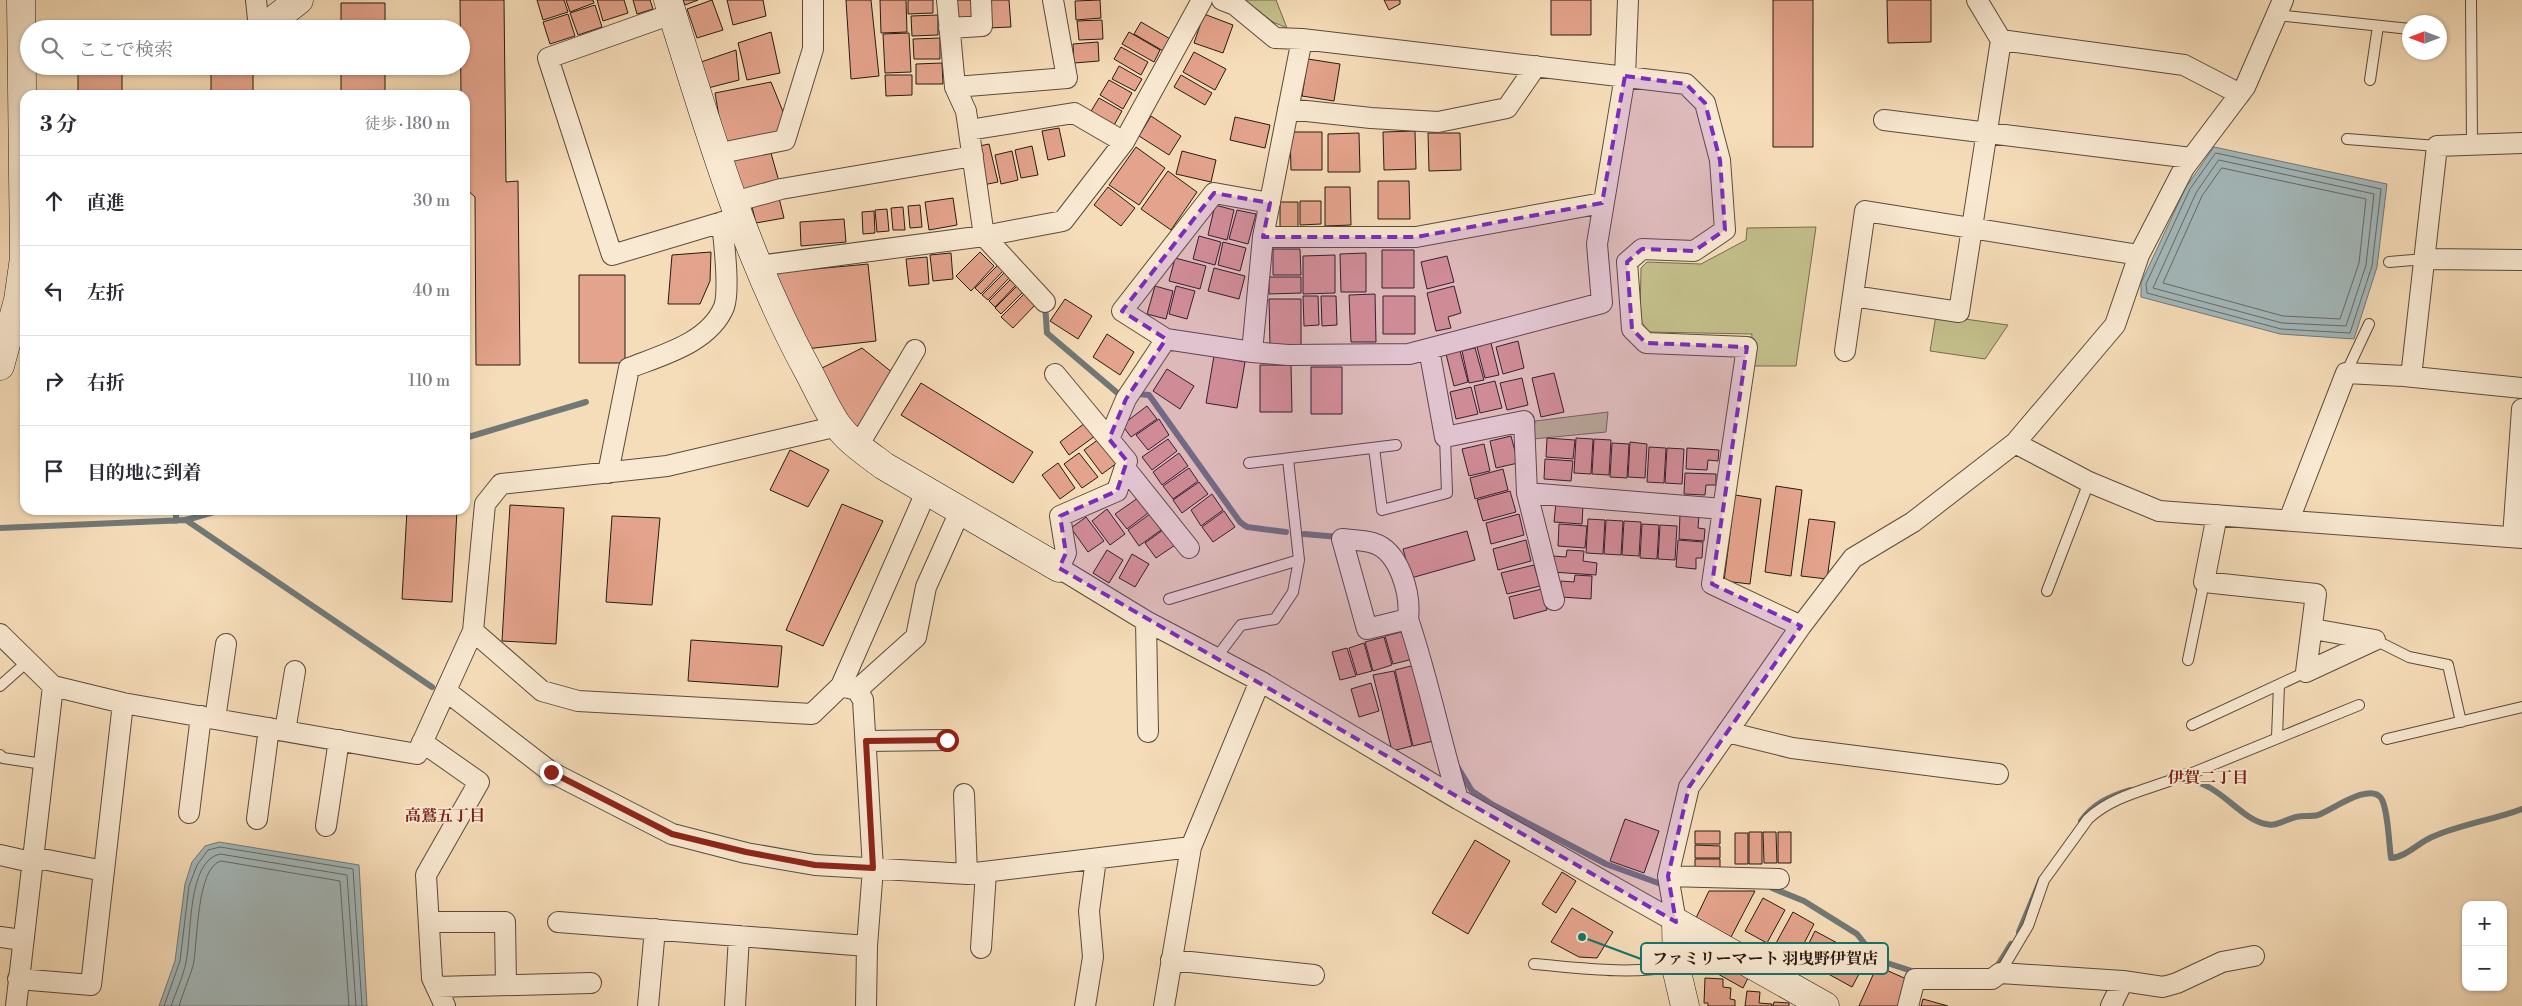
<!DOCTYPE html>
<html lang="ja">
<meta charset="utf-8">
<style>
:root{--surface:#fff;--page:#f2f2f3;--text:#2b2b33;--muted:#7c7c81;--line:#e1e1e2}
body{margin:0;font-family:"Libre Bodoni","Noto Serif JP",serif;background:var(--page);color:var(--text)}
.controls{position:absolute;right:15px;bottom:15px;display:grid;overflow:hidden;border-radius:10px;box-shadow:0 1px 4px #0004}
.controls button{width:45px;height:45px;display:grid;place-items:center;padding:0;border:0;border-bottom:1px solid var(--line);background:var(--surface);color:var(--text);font:25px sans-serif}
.compass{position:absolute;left:2402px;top:15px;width:45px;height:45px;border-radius:50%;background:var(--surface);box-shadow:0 1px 4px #0004;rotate:270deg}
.stop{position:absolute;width:15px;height:15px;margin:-11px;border:4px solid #8f2418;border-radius:50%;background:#fff}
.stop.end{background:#8f2418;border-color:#fff;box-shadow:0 1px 5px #0008}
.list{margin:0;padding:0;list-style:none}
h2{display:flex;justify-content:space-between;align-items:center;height:65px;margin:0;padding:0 20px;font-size:21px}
h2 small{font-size:16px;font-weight:400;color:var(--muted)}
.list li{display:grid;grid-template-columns:32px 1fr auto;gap:15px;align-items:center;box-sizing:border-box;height:90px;padding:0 20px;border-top:1px solid var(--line)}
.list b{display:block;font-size:19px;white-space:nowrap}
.list em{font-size:16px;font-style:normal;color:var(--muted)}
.icon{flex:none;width:28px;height:28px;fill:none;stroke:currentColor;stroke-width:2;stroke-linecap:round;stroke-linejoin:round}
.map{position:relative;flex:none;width:2522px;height:1006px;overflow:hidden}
.search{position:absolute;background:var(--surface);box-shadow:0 1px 4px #0004;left:20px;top:20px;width:450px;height:55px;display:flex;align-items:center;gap:12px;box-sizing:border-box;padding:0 18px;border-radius:28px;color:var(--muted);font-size:19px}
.panel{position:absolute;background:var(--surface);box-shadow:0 1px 4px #0004;left:20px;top:90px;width:450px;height:425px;border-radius:15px}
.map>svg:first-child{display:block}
</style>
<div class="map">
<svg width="2522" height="1006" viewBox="0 0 2522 1006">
<rect width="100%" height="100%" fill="#f6ddb9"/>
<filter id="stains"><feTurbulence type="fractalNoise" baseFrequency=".004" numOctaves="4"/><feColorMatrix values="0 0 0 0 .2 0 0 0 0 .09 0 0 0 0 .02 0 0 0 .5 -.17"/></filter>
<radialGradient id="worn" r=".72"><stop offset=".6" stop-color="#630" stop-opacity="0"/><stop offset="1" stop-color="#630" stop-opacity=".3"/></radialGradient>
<path fill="#c3bf8b" stroke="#746d4e" d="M1245 0H1276L1287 28 1273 22Z
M1816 227 1796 366H1749L1752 334 1649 332 1640 320 1641 268 1647 262 1701 264 1746 240 1747 228Z
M1936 315 2008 325 1985 359 1930 351Z
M1608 412 1606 432 1533 439 1535 421Z"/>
<path fill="#a3b8bb" stroke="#717977" d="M2214 147 2387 184 2377 267 2354 339 2280 334 2141 297V283L2186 187Z
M219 842 359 865 367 1006H159L175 961 185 884 192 862 205 846Z"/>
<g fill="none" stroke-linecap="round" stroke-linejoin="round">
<path stroke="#646a66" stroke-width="1" d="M2216 153 2381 189 2372 266 2350 333 2281 329 2147 293 2146 284 2190 189Z
M2219 160 2374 194 2366 265 2346 326 2282 323 2153 288 2196 193Z
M2222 168 2366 199 2359 263 2340 319 2283 316 2163 283 2202 196Z
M164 1006 180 961 189 886 197 865 208 850 220 847 353 869 362 1006
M171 1006C176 992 183 977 186 962 192 934 187 861 220 854L347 875 356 1006
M179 1006C183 993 189 979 193 966 198 944 196 867 221 861L340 881 349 1006"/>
<path stroke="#717977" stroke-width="6" d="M1045 304 1047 333 1121 396
M1138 394 1149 395 1240 522 1247 527 1286 532
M465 438 586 402
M186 520 432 687
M176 521V510
M0 528 186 520 221 510
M1304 534 1339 537
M1457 766 1472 791 1493 805 1606 864 1661 884
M2183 779C2220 782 2239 819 2266 824 2277 827 2286 819 2296 817 2303 815 2311 817 2318 815 2332 810 2370 782 2381 798 2388 808 2389 845 2391 858 2406 857 2418 843 2432 837 2461 824 2493 820 2522 809
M2081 821C2093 804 2110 796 2130 790
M1772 888 1804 901 1857 934 1873 954 1884 962 1918 973
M2019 932 2041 879
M1995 970 2011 944"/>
</g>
<path fill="#e4a38c" stroke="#261b10" d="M460 0H504L506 182 518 181 520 365H476L475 197 465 188V95H461Z
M537 0H564L568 12 543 20Z
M566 0H593L594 3 570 12Z
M597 0H624L628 13 603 21Z
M633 0H650L653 9 637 14Z
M683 0H698L685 5Z
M712 0 723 30 697 38 687 9Z
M727 0H763L766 16 733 25Z
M846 0H871L879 76 851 79Z
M880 0H906L907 32 881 33Z
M908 0H933V13L908 14Z
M955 0H972L973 18 956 20Z
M985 0H1009L1011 27 987 28Z
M1100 0 1101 18 1076 20 1075 1Z
M1384 0H1400V4L1389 10Z
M1551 0H1591V35H1551Z
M1773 0H1813V147H1773Z
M1887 0H1931V42L1888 43Z
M341 3H385V29H341Z
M595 5 602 27 578 35 570 13Z
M568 14 575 36 550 44 543 22Z
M1204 14 1233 25 1223 53 1194 43Z
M938 15V35L912 36 911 16Z
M1102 20 1103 39 1079 40 1077 21Z
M1141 22 1172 40 1165 52 1134 34Z
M771 32 780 73 747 80 738 43Z
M1129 32 1160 50 1154 62 1122 44Z
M909 33 911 72 885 73 883 34Z
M940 38V59H914L913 39Z
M1098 42 1099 61 1074 63 1073 44Z
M1121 47 1148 62 1141 75 1114 59Z
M736 50 739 80 708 88 701 62Z
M1194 52 1226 69 1215 90 1183 72Z
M1308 59 1340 64 1334 101 1302 96Z
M942 63 943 84H916V64Z
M78 66H122V95H78Z
M211 66H253V95H211Z
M341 66H385V95H341Z
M1119 66 1142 79 1135 91 1112 79Z
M885 75H912V95L886 96Z
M1181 75 1212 93 1205 105 1174 87Z
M1109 80 1132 93 1123 109 1100 95Z
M771 82 786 119 781 136 724 146 715 93Z
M1099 98 1122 111 1113 127 1090 113Z
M1151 116 1181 136 1169 155 1139 136Z
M1235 117 1270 125 1265 148 1230 140Z
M1059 128 1065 156 1048 160 1042 131Z
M1415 131 1416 169 1384 170 1383 132Z
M1290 132H1322V170H1291Z
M1359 133 1360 172H1328V134Z
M1428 133H1460L1461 170 1429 171Z
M989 144 998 182 983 185 975 147Z
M769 146 780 185 736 198 721 156Z
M1032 146 1038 175 1021 178 1015 150Z
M1136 147 1165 168 1139 205 1109 185Z
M1012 151 1018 180 1001 184 995 155Z
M1182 151 1216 160 1211 182 1176 174Z
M1168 171 1197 192 1171 230 1141 209Z
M1378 181H1409L1410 219H1378Z
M1108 187 1135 208 1121 226 1094 205Z
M1325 187H1350L1351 225 1325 226Z
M779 198 784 218 756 223 752 207Z
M953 198 957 225 929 230 925 202Z
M1300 201H1321V224L1300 225Z
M1280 202H1298V228H1280Z
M920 205 922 227 910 228 908 206Z
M1215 205 1234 210 1227 240 1208 235Z
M903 207 905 230H893L891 208Z
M887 209 889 231 877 232 875 210Z
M1237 210 1256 214 1248 244 1229 239Z
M874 211 875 233 863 234 862 212Z
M844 219 846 242 801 246 800 222Z
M1199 236 1221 242 1215 265 1193 259Z
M1223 242 1246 248 1240 271 1218 265Z
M1273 249H1300L1301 275H1273Z
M1382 250H1414V288H1382Z
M711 252 710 281 700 304H668L672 255Z
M980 252 994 266 971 291 956 276Z
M951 253 953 279 933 281 930 255Z
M1366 253V292H1341L1340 254Z
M1335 255V293L1303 294V256Z
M1447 256 1454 282 1427 289 1421 262Z
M927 257 929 284 909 286 906 259Z
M1175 258 1206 266 1200 289 1169 281Z
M868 264 876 341 806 349 773 273Z
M998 265 1003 271 981 294 975 288Z
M1214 268 1245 276 1239 299 1208 291Z
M1005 272 1010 277 988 300 982 295Z
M579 275H625V363H579Z
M1269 277H1301V293L1269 294Z
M1011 279 1017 284 995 307 989 301Z
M1018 285 1024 291 1001 314 995 308Z
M1155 286 1173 291 1166 319 1147 314Z
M1176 286 1195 291 1187 319 1169 314Z
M1454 286 1461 313 1448 317 1451 328 1436 331 1427 293Z
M1025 293 1036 304 1013 328 1001 317Z
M1375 294 1376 342H1351L1349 295Z
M1303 296H1318L1319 325 1304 326Z
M1321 296H1336L1337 325 1322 326Z
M1383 296H1415V334H1383Z
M1065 299 1092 316 1078 339 1050 321Z
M1269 299H1301V346H1270Z
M1107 334 1134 352 1120 375 1093 357Z
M1518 341 1524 368 1503 374 1496 347Z
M1491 343 1499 375 1485 378 1477 347Z
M862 348 893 373 858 433 818 370Z
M1475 348 1484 380 1469 383 1462 351Z
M1460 351 1468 382 1454 386 1446 354Z
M1214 356 1245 362 1237 408 1206 403Z
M1260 365H1291L1292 412H1260Z
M1311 367H1342V414H1311Z
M1167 369 1194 386 1180 409 1153 391Z
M1554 373 1564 412 1541 417 1532 378Z
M1522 378 1528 405 1507 410 1500 383Z
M1495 381 1502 408 1480 413 1474 386Z
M921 383 1033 452 1013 483 901 415Z
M1471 387 1478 414 1456 419 1450 392Z
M1147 406 1157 419 1131 437 1122 425Z
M1159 419 1169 435 1148 450 1136 435Z
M1085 423 1095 436 1069 455 1060 442Z
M1511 436 1518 463 1496 468 1490 441Z
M1547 438 1575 440 1573 459 1546 457Z
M1576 438 1593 439 1591 474 1574 473Z
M1099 439 1117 463 1102 474 1084 450Z
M1168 439 1177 451 1152 470 1142 457Z
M1594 439 1611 440 1609 475 1592 474Z
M1630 442 1647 444 1645 478 1628 477Z
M1612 443 1629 444 1627 478 1610 477Z
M1484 444 1490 471 1469 476 1462 449Z
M1649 447 1666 448 1664 483 1647 482Z
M1667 448 1684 449 1682 484 1665 483Z
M1687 448 1719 450 1718 461 1708 460 1707 470 1686 469Z
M790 450 829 470 808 507 770 490Z
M1079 453 1098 477 1082 488 1064 464Z
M1179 453 1188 466 1162 485 1153 472Z
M1545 459 1573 461 1571 481 1544 479Z
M1058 463 1075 488 1060 499 1042 475Z
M1189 468 1198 481 1173 499 1163 486Z
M1503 469 1508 490 1475 499 1470 478Z
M1685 473 1716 474V485H1706L1705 495 1684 494Z
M1199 482 1208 494 1182 513 1173 500Z
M1776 486 1802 490 1791 576 1765 572Z
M1510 491 1516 512 1483 521 1477 500Z
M1212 494 1223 510 1201 526 1191 510Z
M1735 495 1761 499 1750 584 1724 581Z
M1138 498 1148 513 1127 529 1115 514Z
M1556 503 1583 505 1582 524 1554 522Z
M842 504 883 521 823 646 786 630Z
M510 505 564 508 556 644 502 641Z
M1107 509 1125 534 1110 545 1092 521Z
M407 510H457L452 602 402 599Z
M1224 511 1235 527 1213 542 1202 527Z
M1150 514 1161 530 1139 546 1128 530Z
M1519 514 1524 535 1491 544 1486 523Z
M1680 514 1699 515 1698 528 1705 529 1704 541 1679 539Z
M612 516 660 518 652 605 606 602Z
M1086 517 1104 541 1088 552 1071 528Z
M1588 519 1605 520 1603 554 1586 553Z
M1809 519 1835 522 1827 579 1801 576Z
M1606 520 1623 521 1621 555 1604 554Z
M1624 521 1641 522 1639 556 1622 555Z
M1559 524 1587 526 1585 548 1558 546Z
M1642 524 1659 525 1657 559 1640 558Z
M1660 525 1677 526 1675 560 1658 559Z
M1167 527 1178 543 1156 558 1145 543Z
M1467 531 1475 560 1411 578 1403 549Z
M1526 540 1531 561 1498 570 1493 549Z
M1678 540 1703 542 1702 558H1696V569L1676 567Z
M1107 550 1123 560 1109 583 1093 573Z
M1567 550 1584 551 1583 561 1597 563 1596 575 1552 572 1553 556 1566 557Z
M1132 554 1149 564 1135 587 1119 578Z
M1534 565 1540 586 1507 594 1501 573Z
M1575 575 1592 576 1591 599 1561 597V581L1574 582Z
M1542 589 1547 610 1514 619 1509 597Z
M1405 631 1413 659 1393 664 1385 636Z
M1384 637 1392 665 1373 671 1365 642Z
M691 640 782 646 778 687 688 681Z
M1364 643 1372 671 1357 675 1349 648Z
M1347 648 1356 676 1340 680 1332 652Z
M1415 665 1433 741 1413 746 1395 670Z
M1394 671 1412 746 1392 751 1373 675Z
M1371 683 1379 711 1359 717 1351 689Z
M1625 819 1659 831 1644 873 1610 861Z
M1695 831H1720V844H1695Z
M1749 832H1762V864H1749Z
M1763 832H1776L1777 863H1764Z
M1778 832H1791V863H1778Z
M1735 833H1748V864H1735Z
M1475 840 1510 861 1468 934 1432 913Z
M1695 845 1720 846V858H1695Z
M1695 859H1720V872H1695Z
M1562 872 1576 881 1556 913 1542 904Z
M1709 891H1755L1731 937 1696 918Z
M1763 898 1785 910 1767 943 1745 931Z
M1572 908 1613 932 1597 958 1579 957 1551 942Z
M1793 912 1814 924 1797 957 1775 945Z
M1815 931 1867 959 1852 987 1801 959Z
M1725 962 1749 976 1743 988 1718 974Z
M1877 966 1911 981 1900 1006H1859Z
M1705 978 1723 979V987L1731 988 1730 999 1735 1000V1006H1708V1003H1704Z
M1747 991 1760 992 1759 1003 1772 1004V1006H1745Z
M1923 999 1948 1006H1921Z
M1774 1002 1789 1003V1006H1773Z"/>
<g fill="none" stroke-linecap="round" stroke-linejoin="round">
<g stroke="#5a4c3a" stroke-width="12">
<path id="lane" d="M2471 0 2472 144
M2276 15 2410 29
M2370 80 2378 26
M2347 139 2437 146
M2389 262 2425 259
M2346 373 2369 324
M1374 448 1382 510 1447 493 1445 437
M1249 463 1396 445
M2047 591 2089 482
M1169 599 1299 560
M2375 640 2409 657 2448 665 2461 722
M1216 658 1241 625 1275 619 1293 592 1299 560 1288 459
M2188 660 2204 582
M0 686 27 662
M2192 725 2306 672
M2277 737 2279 685
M2387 739 2522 707
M0 755 3 758 43 764
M1534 964C1581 968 1629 975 1676 966
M2000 973 2028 926 2044 880 2088 819C2110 798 2141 791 2169 781L2175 776 2190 774 2359 705"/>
</g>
<g stroke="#5a4c3a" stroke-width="22">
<path id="street" d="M256 0 259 29
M947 0 955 87 966 111 984 236 1045 302
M1222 0 1235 5 1275 38 1302 39 1686 84 1705 103 1720 160 1725 230 1694 251 1642 249 1627 262 1632 329 1646 343 1747 347 1712 584 1801 626
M1977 0 2001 40 2184 65 2240 94
M672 14 548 58 612 255 739 217
M949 28 982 26 981 0
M955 87 1067 78 1053 0
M1288 109 1371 118 1438 122 1507 108 1536 66
M1884 120 2191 158
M969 130 1074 113 1124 142
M716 154 785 140 813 49V0
M734 202 781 189 973 156
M1270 203 1214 193 1122 311 1166 339 1252 352 1288 355 1409 354 1602 303 1597 244 1625 76 1628 0
M1263 237H1416L1602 203
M2425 259 2522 260
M758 266 984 236 1063 221 1124 142 1202 0
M1853 296 1959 312 2001 40
M1429 349 1445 437 1524 421 1527 493 1554 600
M1845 351 1865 211 2139 255
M1252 352 1263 237 1302 39
M1055 374 1127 461 1117 491 1060 516 1066 553 1059 568 1146 621 1260 681 1458 799 1676 922
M2411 377 2437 146 2522 143
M838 426 667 466 501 484 485 504 473 631 542 691 578 701 812 714 841 686 927 490
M1109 439 1126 399 1166 339
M2015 443 2089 482 2159 511 2522 538
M858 446 915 350
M1125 468 1189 548
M608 473 629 368C662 355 709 343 724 307 730 290 724 242 722 222
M1527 493 1723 509
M2217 515 2204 582 2316 594 2306 672
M2289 520 2346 373 2404 376 2522 388
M2513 537 2522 409
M1342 539C1352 540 1363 540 1373 543 1400 551 1411 595 1408 619L1367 629Z
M1408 619C1428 678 1440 739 1458 799
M1146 621 1148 732
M2313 629 2375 640
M0 634 53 686 123 703 417 754 473 631
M2306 672 2375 640
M841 686 857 690 863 700 873 868 867 946 866 1006
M857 690 916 637 926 587 961 509
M446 691 551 772 672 834 746 853 815 865 967 874 1191 847
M215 719 226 644
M285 731 295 671
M1727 732 1792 748 1998 774
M866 741 947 740
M422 742 479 782 426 875 432 978 445 1006
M964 794 967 874
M189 813 201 716
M257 819 269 728
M326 826 339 740
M0 855 31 862
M32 857 104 871
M1668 876 1779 879
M429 922H505L506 985
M558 922 867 946
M1676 922 1668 876 1689 787 1801 626 1853 558 1913 522 2015 443 2115 325 2139 255 2184 168 2245 87 2283 0
M0 937 22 940
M981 948 986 872
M1171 960 1314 975
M18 979 91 985 123 703
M436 987 591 983
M16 1006 53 686
M648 1006 655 929
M735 1006 739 936
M1085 1006 1093 957 1089 911 1096 859
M1164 1006 1191 847 1260 681
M1908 1006 1915 979H1992L2000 973 2123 981 2163 987 2177 983 2222 962 2254 956
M2111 1006 2123 981"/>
</g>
<g stroke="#261b10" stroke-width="29">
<path id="secondary" d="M668 0C707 125 744 253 807 369 817 387 826 409 838 426 850 442 868 454 884 466L1059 568
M262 29 299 0
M0 366 18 300 24 258 21 0
M1676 922 1825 1006
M1676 922 1677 972 1685 1006"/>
</g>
<use href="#lane" stroke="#f9e9d2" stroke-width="10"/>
<use href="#street" stroke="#f9e9d2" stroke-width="20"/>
<use href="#secondary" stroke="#f9e9d2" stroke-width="28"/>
</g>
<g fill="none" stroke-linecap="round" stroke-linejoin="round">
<path stroke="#8f2418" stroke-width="6" d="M551 772 672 834 746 852 815 865 873 868 866 741 947 740"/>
</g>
<path fill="#7b2cbf" fill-opacity="0.2" stroke="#7b2cbf" stroke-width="4" stroke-dasharray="10 6" stroke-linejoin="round" d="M1625 76 1686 84 1705 103 1720 160 1725 230 1694 251 1642 249 1627 262 1632 329 1646 343 1747 347 1712 584 1801 626 1689 787 1668 876 1676 922 1059 568 1066 553 1060 516 1117 491 1127 461 1109 439 1126 399 1166 339 1122 311 1214 193 1270 203 1263 237H1416L1602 203Z"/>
<g text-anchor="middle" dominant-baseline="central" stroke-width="4" stroke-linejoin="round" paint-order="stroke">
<g font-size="16" font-weight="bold" fill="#7a1f14" stroke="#f9e9d2">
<text x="2208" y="778">伊賀二丁目</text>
<text x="445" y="816">高鷲五丁目</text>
</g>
</g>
<path fill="none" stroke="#0f766e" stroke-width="2" d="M1582 937L1641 959"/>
<circle fill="#0f766e" stroke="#f9e9d2" stroke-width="2" cx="1582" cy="937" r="5"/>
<rect fill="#f9e9d2" stroke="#0f766e" stroke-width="2" x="1641" y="943" width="247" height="31" rx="5"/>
<g font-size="16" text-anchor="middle" font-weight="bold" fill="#261b10">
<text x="1765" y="964">ファミリーマート 羽曳野伊賀店</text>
</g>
<rect width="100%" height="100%" filter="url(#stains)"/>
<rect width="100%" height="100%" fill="url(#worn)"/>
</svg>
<div class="controls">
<button>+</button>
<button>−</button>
</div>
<svg class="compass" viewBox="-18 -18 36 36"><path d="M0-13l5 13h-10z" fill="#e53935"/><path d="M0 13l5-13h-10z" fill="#7c7c81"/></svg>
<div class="stop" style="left:947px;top:740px"></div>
<div class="stop end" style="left:551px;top:772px"></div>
<div class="search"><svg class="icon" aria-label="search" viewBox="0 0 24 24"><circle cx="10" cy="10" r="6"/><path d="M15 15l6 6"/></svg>ここで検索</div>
<section class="panel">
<h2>3 分<small>徒歩 · 180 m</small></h2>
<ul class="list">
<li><svg class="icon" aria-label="ahead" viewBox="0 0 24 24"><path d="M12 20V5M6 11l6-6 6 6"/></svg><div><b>直進</b></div><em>30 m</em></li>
<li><svg class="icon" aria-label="left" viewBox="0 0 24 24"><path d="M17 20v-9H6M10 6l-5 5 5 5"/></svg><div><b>左折</b></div><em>40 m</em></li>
<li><svg class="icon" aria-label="right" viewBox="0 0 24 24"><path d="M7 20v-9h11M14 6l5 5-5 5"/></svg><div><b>右折</b></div><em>110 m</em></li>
<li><svg class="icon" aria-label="arrive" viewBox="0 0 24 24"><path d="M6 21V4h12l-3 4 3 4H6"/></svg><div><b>目的地に到着</b></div></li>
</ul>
</section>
</div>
